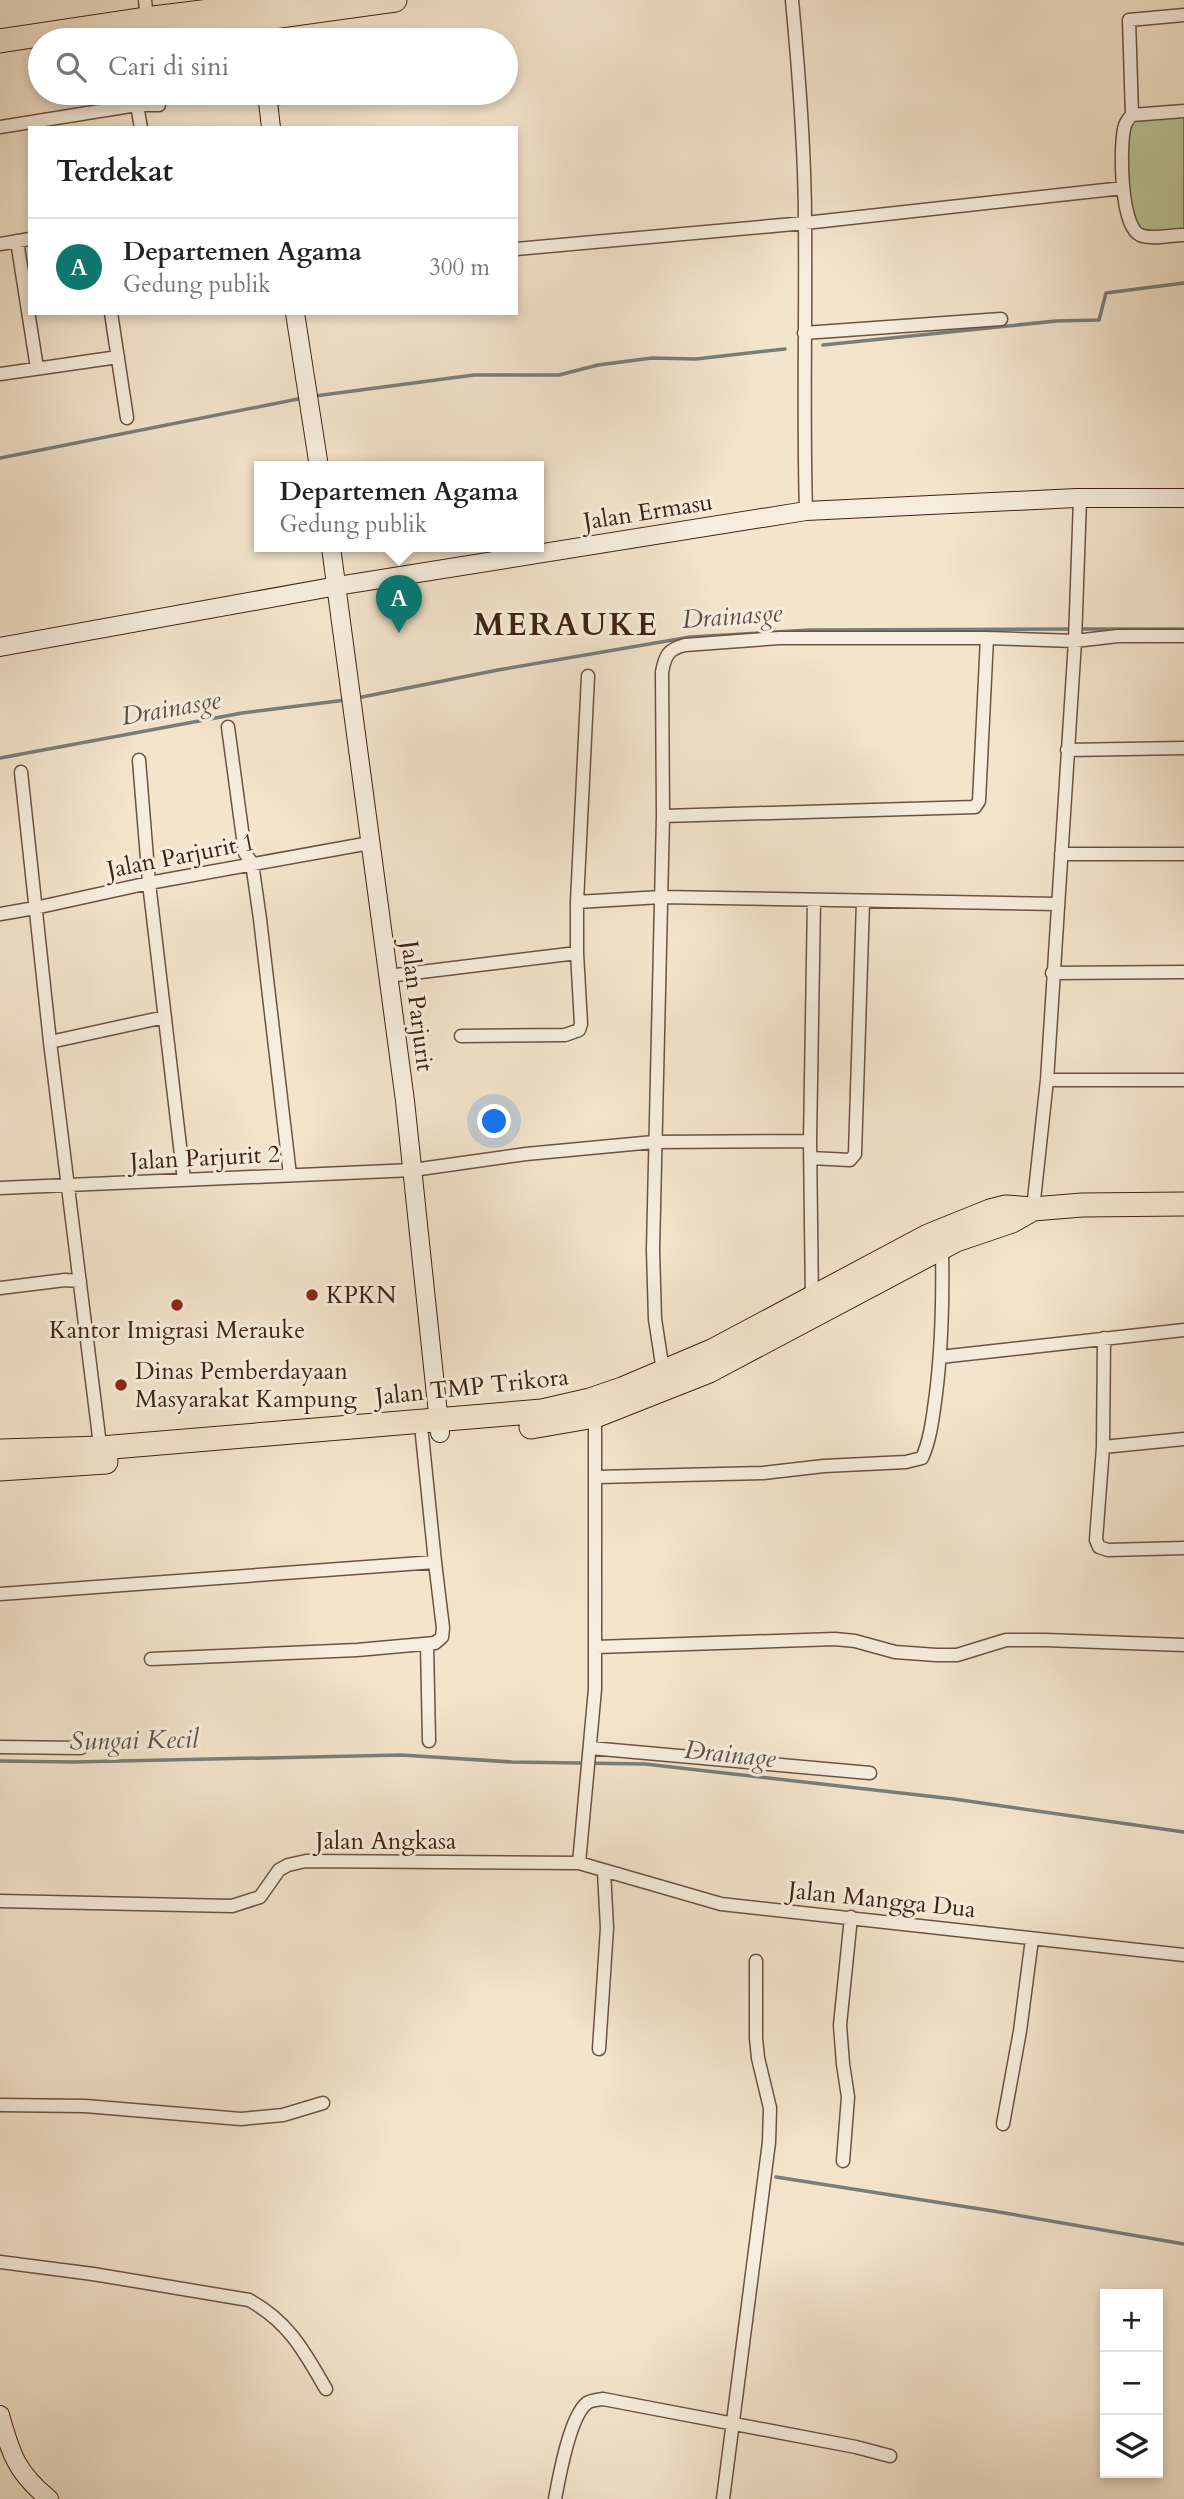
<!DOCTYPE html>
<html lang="id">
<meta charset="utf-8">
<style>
:root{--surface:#fff;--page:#f6f6f6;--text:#222;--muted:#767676;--line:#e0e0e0;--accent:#0f766e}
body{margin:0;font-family:Cardo,serif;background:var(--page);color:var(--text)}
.controls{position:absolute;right:21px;bottom:21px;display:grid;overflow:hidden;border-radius:0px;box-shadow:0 4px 10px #0003}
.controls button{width:63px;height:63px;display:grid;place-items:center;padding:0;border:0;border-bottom:2px solid var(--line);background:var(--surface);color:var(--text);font:35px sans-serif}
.you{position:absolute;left:495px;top:1122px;width:24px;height:24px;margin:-18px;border:5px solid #fff;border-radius:50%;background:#1a73e8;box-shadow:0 0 0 10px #1a73e833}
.badge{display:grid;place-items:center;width:46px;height:46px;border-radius:50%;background:var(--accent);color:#fff;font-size:23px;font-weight:700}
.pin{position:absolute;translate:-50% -58px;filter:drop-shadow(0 2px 4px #0008)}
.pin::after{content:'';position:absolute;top:37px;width:24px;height:21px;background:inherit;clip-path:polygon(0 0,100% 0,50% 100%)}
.popup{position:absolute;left:254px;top:461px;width:290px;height:91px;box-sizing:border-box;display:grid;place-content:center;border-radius:0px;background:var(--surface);filter:drop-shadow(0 2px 5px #0005);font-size:23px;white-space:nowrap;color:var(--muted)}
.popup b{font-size:26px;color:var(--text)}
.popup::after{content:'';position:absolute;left:50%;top:100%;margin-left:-14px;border:14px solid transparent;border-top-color:var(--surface)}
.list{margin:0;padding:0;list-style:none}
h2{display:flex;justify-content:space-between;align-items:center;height:91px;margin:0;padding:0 28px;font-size:30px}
h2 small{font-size:23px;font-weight:400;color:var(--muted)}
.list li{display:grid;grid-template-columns:46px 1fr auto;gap:21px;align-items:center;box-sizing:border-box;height:98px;padding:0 28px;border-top:2px solid var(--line)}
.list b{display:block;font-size:26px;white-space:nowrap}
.list p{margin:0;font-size:23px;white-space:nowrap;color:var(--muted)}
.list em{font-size:23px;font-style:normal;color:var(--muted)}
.icon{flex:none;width:38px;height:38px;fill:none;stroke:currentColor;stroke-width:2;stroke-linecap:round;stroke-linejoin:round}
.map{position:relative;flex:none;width:1184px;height:2499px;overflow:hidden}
.search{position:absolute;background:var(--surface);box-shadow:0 4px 10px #0003;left:28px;top:28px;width:490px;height:77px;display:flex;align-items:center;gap:18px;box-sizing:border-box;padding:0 24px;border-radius:38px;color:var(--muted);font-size:26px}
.panel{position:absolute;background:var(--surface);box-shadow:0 4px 10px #0003;left:28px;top:126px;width:490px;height:189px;border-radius:0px}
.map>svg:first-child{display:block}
</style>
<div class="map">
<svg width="1184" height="2499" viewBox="0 0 1184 2499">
<rect width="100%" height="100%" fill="#f3e4cc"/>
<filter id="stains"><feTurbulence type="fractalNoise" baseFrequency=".00286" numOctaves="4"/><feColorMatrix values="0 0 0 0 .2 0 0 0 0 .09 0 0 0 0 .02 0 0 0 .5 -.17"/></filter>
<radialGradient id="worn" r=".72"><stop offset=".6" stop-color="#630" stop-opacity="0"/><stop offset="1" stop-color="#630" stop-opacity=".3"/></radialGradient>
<path fill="#bac498" stroke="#7d7256" stroke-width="2" d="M1184 112V233L1142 231C1139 228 1136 227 1135 223 1128 204 1124 140 1130 121Z"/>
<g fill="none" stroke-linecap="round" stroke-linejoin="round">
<path stroke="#787e7b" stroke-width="3.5" d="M823 345 1056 321 1099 320 1106 293 1184 283
M315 396 474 375H559L598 365 652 358 696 359 785 349
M0 458 303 398
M1080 629H1184
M357 698 498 670 690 637 810 630 1072 629
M0 758 242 713 346 700
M0 1761 74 1762 401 1755 512 1762 645 1764 954 1799 1184 1832
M776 2177 993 2211 1184 2244"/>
<g stroke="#6d5242" stroke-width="15">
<path id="street" d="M145 0 147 19
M792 0C799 74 805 149 805 223 806 320 803 415 806 511
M137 105 141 128
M1184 111 1132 115C1128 119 1125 123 1124 129 1120 148 1120 226 1140 235 1152 240 1171 235 1184 235
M1132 115 1129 20 1184 15
M0 127 137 105H159
M17 241 37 368
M0 244 30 239
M516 249 805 223 1123 188
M111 313 127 418
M804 333 1001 319
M0 374 118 357
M228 727 245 853 252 863 260 919 290 1175
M1067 750 1184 748
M139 760 149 883 184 1180
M21 772 50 1042 101 1453
M663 816 975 807 979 801 987 638
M1061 854H1184
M577 902 661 897 1057 904
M0 914 35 908 149 883 370 843
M1052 973 1184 972
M388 976 577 953V902L588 676
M461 1036 565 1035 579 1030 581 1024 577 953
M50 1042 165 1017
M1047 1080H1184
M811 1158 850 1160 855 1154 863 901
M0 1188 413 1170 526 1154 654 1142 810 1141
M1033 1209 1047 1080 1075 641 1080 499
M0 1288 65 1280 80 1281
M812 1302 810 1141 814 900
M1104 1338 1103 1447 1096 1540 1099 1547 1108 1550 1184 1548
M940 1357 1184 1330
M663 1371 655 1319 653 1250 663 816 662 672C665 656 668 649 685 645L779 638H987L1075 641 1118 636H1184
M422 1435 435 1562
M1103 1447 1184 1439
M597 1477 763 1473 824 1466 906 1462 922 1458C931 1438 933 1415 936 1394 942 1345 943 1297 942 1248
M0 1594 435 1562 443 1628 442 1637 435 1643 357 1650 151 1659
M427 1644 429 1741
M596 1647 835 1639 855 1641 895 1652 936 1655H957L1006 1640H1045L1184 1645
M0 1747 81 1748
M590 1748 870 1773
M579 1863 595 1689V1416
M0 1901 232 1906 260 1897 279 1870 288 1865 306 1861 579 1863 721 1904 1184 1955
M599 2049 607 1928 604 1871
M0 2105 85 2106 241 2119 283 2115 323 2103
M1003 2124 1020 2031 1032 1939
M843 2161 848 2097 843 2064 840 2025 851 1917
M0 2262 93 2274 249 2300C289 2322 304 2351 326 2389
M555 2499C559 2477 570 2416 587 2403 591 2400 597 2400 603 2399L856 2447 890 2456
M723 2499 769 2142 770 2108 758 2058 756 2038V1961"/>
</g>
<g stroke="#402114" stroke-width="20">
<path id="secondary" d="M256 9 260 40
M267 93 271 128
M295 313 319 467
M331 547 405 1101 440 1433
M0 647 337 586 806 511 1076 498H1184
M0 2415C11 2454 16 2472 49 2499"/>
</g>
<g stroke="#402114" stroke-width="25">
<path id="highway" d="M107 40 395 0
M0 41 145 19 298 0
M531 1427 595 1416 709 1371 956 1240 1012 1221 1033 1209
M0 1451 101 1448 542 1411 590 1400 622 1389 714 1350 928 1236 990 1211 1006 1207 1033 1209 1082 1205 1184 1204
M0 1469 106 1462"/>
</g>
<use href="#street" stroke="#f7edde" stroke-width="12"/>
<use href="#secondary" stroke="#f7edde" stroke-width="18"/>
<use href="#highway" stroke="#f3e4cc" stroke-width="23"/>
</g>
<g fill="#8f2418" stroke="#f7edde" stroke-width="2.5">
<circle cx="312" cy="1295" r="7"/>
<circle cx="177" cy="1305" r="7"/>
<circle cx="121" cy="1385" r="7"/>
</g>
<g text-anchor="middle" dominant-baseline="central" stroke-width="6" stroke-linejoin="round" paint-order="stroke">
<g font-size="24" fill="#402114" stroke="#f7edde">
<text transform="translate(648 512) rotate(-9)">Jalan Ermasu</text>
<text transform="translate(181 856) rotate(-11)">Jalan Parjurit 1</text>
<text transform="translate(417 1006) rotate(83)">Jalan Parjurit</text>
<text transform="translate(205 1158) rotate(-3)">Jalan Parjurit 2</text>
<text transform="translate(472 1387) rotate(-6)">Jalan TMP Trikora</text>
<text x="386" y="1841">Jalan Angkasa</text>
<text transform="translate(882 1900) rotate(6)">Jalan Mangga Dua</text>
</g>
<g font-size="24" fill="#402114" stroke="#f7edde" text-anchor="start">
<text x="326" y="1295">KPKN</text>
<text x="177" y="1330" text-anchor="middle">Kantor Imigrasi Merauke</text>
<text x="135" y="1371">Dinas Pemberdayaan<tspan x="135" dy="28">Masyarakat Kampung</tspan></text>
</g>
<g font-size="26" font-style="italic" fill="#5c5047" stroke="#f7edde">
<text transform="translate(732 616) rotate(-4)">Drainasge</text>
<text transform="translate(171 708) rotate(-10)">Drainasge</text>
<text transform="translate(134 1740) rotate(-1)">Sungai Kecil</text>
<text transform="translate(730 1754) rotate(6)">Drainage</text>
</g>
<g font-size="32" font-weight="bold" letter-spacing="2" fill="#402114" stroke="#f7edde">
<text x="566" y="625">MERAUKE</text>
</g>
</g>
<rect width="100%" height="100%" filter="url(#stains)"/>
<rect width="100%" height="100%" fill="url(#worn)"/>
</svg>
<div class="controls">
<button>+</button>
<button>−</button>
<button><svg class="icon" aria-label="layers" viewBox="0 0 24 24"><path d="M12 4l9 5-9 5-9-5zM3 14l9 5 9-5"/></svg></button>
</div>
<div class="you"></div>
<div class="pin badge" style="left:399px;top:633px">A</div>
<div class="popup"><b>Departemen Agama</b>Gedung publik</div>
<div class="search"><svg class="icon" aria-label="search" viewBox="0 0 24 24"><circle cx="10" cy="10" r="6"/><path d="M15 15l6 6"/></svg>Cari di sini</div>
<section class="panel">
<h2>Terdekat<small></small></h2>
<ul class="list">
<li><span class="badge">A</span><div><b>Departemen Agama</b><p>Gedung publik</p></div><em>300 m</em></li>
</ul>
</section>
</div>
